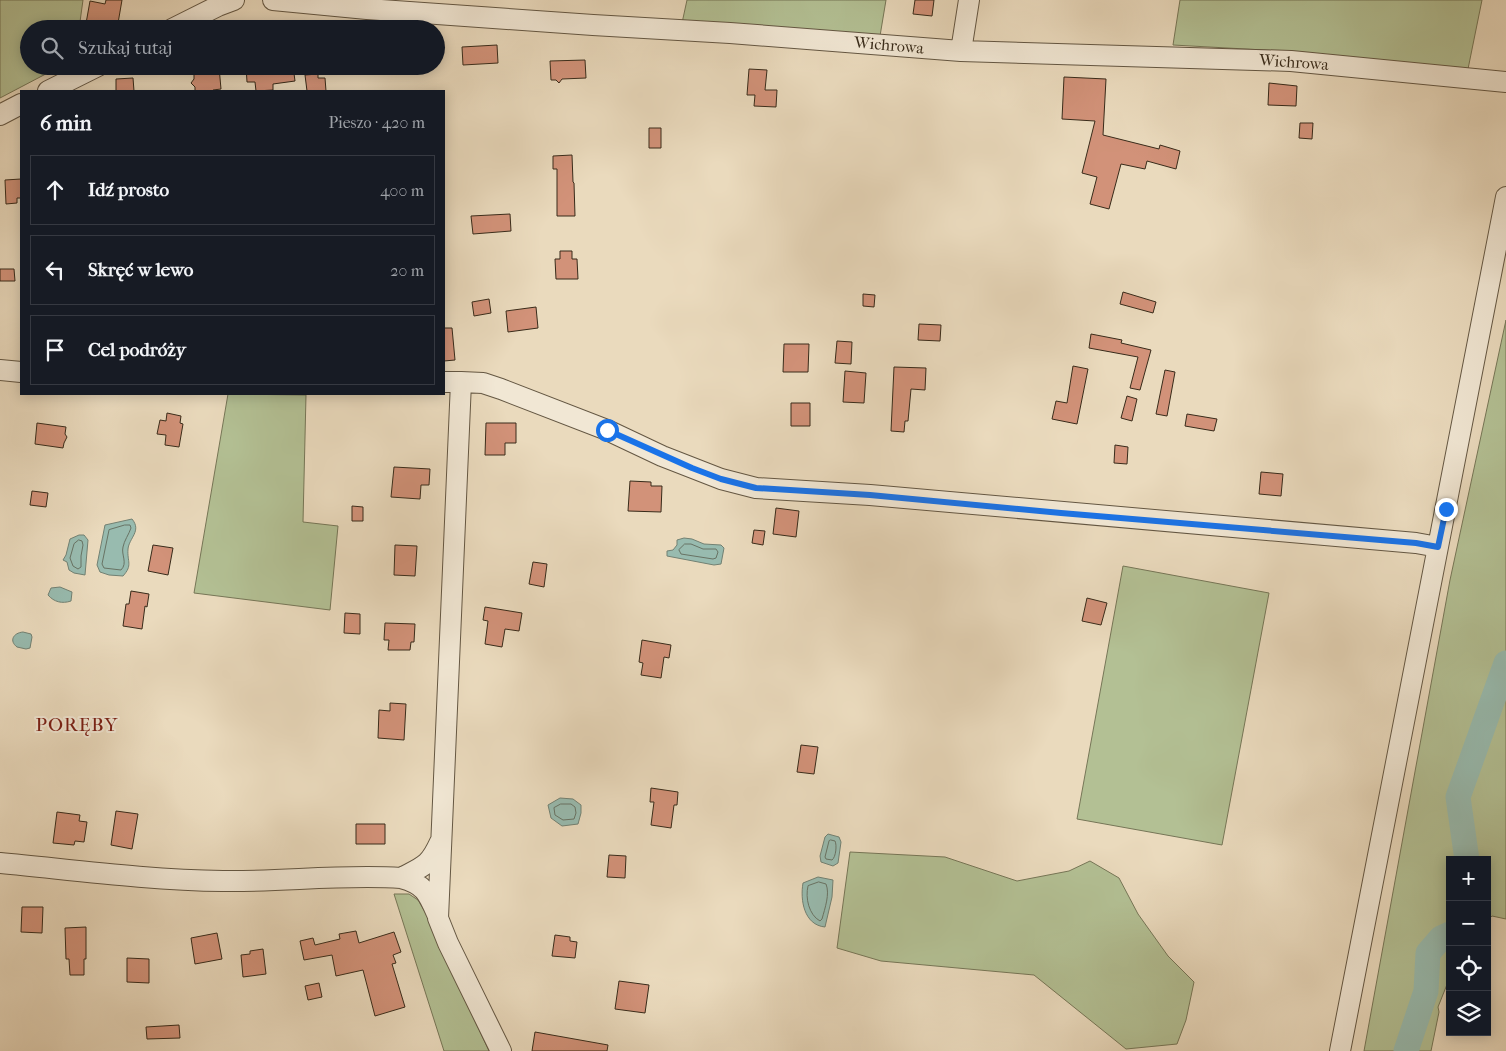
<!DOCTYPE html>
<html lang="pl">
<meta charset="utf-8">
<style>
:root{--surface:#171b24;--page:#20242c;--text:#f1f3f6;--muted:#9ea1a6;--line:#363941}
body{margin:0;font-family:"IM FELL French Canon",serif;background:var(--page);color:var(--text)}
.controls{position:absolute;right:15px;bottom:15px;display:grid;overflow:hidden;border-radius:0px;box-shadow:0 2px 12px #0003}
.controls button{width:45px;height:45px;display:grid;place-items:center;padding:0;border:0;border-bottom:1px solid var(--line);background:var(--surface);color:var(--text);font:25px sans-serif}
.stop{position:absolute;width:15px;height:15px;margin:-11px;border:4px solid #1a73e8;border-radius:50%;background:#fff}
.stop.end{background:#1a73e8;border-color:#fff;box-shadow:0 1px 5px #0008}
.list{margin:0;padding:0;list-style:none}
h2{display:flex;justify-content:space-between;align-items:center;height:65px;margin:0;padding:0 20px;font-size:21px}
h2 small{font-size:16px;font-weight:400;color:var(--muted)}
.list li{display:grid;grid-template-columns:32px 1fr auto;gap:15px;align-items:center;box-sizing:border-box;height:70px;margin:0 10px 10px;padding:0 10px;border:1px solid var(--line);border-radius:0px}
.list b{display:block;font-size:19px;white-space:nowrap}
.list em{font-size:16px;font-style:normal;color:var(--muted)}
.icon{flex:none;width:28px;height:28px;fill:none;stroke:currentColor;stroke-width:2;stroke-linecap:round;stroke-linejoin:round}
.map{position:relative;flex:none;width:1506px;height:1051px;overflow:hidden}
.search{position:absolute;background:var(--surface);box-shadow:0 2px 12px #0003;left:20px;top:20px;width:425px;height:55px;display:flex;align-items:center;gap:12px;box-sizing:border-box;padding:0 18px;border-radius:28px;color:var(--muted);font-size:19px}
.panel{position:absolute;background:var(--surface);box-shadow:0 2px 12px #0003;left:20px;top:90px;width:425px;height:305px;border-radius:0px}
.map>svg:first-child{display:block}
</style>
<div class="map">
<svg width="1506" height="1051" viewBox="0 0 1506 1051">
<rect width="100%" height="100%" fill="#eadabd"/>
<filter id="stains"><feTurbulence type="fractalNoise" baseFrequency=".004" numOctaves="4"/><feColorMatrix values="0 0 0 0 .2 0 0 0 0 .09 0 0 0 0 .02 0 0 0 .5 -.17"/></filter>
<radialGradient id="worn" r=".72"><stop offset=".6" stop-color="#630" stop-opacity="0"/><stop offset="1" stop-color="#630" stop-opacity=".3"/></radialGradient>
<path fill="#b3c094" stroke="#767657" d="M0 0H83L79 29H29V66H61L0 98Z
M687 0H886L880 36 682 23Z
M1180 0H1482L1468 69 1300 52 1173 45Z
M1506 320V919L1492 916 1487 921V860H1450V977L1438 1007 1439 1012 1431 1051H1364L1450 580Z
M228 394 306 395 303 522 338 526 330 610 194 593Z
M1123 566 1269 593 1222 845 1077 819Z
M850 852 945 857 1017 881 1069 871 1090 861 1119 878 1138 914 1168 956 1194 982 1186 1020 1177 1044 1126 1049 1034 975 881 961 837 948Z
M394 894H409L418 900 431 922 441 947 489 1051H444Z"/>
<path fill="#98bbaf" stroke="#728173" d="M132 519C142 531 129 538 128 549 127 562 133 565 123 576L109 575 100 572 97 565 105 525Z
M79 535H84L88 540 85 575 74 573 69 570 67 562 63 560 66 555 70 539Z
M684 538 692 539 704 544 721 545 724 548 721 564 714 565 667 556V551L673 550 677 545V540Z
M60 587 72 592 71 601C62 604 54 602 48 595L51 588Z
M23 632 31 634 32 637 30 648 26 649 17 647C9 641 13 633 23 632Z
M560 798 573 799 581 805V813L578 824 562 826 551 818 548 805Z
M828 834 839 837 841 842 838 863 833 866 821 862 820 856 825 837Z
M818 877 833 880 832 897 825 927C804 925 800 900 803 883Z"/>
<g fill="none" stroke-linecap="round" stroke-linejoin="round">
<path stroke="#687364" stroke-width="1" d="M125 525H130L131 528C129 534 124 541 123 547 121 555 128 563 121 570L104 568 102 564 109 530Z
M79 540 82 541 83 545 81 556V567L78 569 73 566 70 558 74 544Z
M685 544H691L703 549H716L718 552 716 558 713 559 681 554 679 550Z
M561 804H571L575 807 576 813 574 819 563 820 555 815 554 808Z
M831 840 835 841C837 845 836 857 832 860L826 859 825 857 829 841Z
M819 882 826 884C830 894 825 908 822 919L820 921C809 915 805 898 808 886Z"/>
<path stroke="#98bbaf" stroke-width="25" d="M1467 860 1458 797 1506 663
M1406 1051 1426 991 1428 953 1441 938 1450 934"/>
</g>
<path fill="#d29279" stroke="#382b1a" d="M106 0H122L117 29 103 26V29H85L90 1 105 4Z
M915 0H934L932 16 913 14Z
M497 45 498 63 463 65 462 47Z
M585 60 586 78 562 79 559 83 556 80H551L550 61Z
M246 66H293L295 81 273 84V90L256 91 255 82H247Z
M219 67 221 89 213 90V91H195V87L191 83 194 79V71L203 70V69Z
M749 69 767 70 765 90H777L776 107 754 106 755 95H747Z
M318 74V78H325L326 91H307L305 75Z
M1064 77 1106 79 1103 135 1159 149 1160 145 1180 151 1176 169 1147 161 1145 169 1121 164 1109 209 1090 204 1097 177 1082 173 1095 121 1062 119Z
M133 78 134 91H116V79Z
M1269 83 1297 86 1296 106 1268 105Z
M1300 123H1313L1312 139 1299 138Z
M649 128H661V148H649Z
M572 155 573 182 574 183 575 216H557V169H553V156Z
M21 179V198H17V203L6 204 5 180Z
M510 214 511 231 473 234 471 216Z
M560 251H572V259H577L578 279H556L555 259H560Z
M0 269H14L15 281H0Z
M1123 292 1156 302 1153 313 1120 304Z
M863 294 875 295 874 307 863 306Z
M489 299 491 313 474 316 472 302Z
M536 307 538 328 508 332 506 311Z
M919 324 941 325 940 341 918 340Z
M444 328H452L455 360 444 361Z
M1091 334 1122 340 1121 343 1151 350 1140 390 1130 388 1138 357 1089 348Z
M837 341 852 342 851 364 835 363Z
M784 344H809L808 372H783Z
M1073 366 1088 369 1077 424 1052 419 1056 401 1067 403Z
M894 367 926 368 925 390 911 389 908 421H905L904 432 891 431Z
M1165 370 1175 372 1167 416 1156 414Z
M845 371 866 373 864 403 843 402Z
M1127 396 1137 399 1132 421 1121 418Z
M791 403H810V426H791Z
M167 413 181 416 180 423 183 424 179 447 165 445 166 435 157 434 160 420 166 421Z
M1187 414 1217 419 1214 431 1185 426Z
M37 423 66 427 65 434 67 437 64 443 63 448 35 444Z
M486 423H516V443H505V455H485Z
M1115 445 1128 447 1127 464 1114 463Z
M394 467 430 469 429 485H421L420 499 391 497Z
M1261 472 1283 474 1281 496 1259 494Z
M630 481 651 482V486H662L661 512 628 511Z
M32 491 48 493 46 507 30 505Z
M352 506 363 507V521H352Z
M776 508 799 511 796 537 773 534Z
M754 530 765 531 763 545 752 543Z
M153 545 173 548 168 575 148 571Z
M395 545 417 546 415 576 394 575Z
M533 562 547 564 544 587 529 584Z
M131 591 149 594 147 607 145 606 142 629 123 626 126 604H129Z
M1087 598 1107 603 1101 625 1082 621Z
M485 607 522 613 519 631 505 629 502 647 485 644 488 621 483 620Z
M345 613 360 614V634L344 633Z
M385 623 415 624 414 642H411L410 650H388L389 640H384Z
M642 640 671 645 669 658 664 657 661 678 641 675 643 663 639 662Z
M390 703 406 704 404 740 378 738 379 710 390 711Z
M801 745 818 747 814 774 797 772Z
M651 788 678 792 677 805H674L671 828 651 825 654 802H650Z
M116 811 138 814 132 849 111 845Z
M57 812 80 815 79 821 87 822 84 842 75 841 74 845 53 843Z
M356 824H385V844H356Z
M609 855 626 856 625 878 607 877Z
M22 907H43L42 933 21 932Z
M86 927V959H84V975H70L69 959H66L65 928Z
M356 931 359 943 394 932 401 952 393 955 396 963 392 964 405 1007 375 1016 363 970 336 976 332 955 304 960 300 941 313 938 315 945 340 939 339 934Z
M217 933 222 959 195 964 191 938Z
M555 935 570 937V941L577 942 575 958 552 956Z
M263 949 266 974 243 977 241 955 250 954V951Z
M127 958 149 959V983L127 982Z
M619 981 649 985 645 1013 615 1009Z
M319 983 322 997 308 1000 305 986Z
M179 1025 180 1038 147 1039 146 1027Z
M535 1032 608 1045 607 1051H532Z"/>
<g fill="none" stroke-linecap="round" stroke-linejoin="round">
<g stroke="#645743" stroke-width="22">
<path id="minor" d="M273 0 367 9 593 25 730 33 961 51 1291 61 1506 82
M172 29 218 6 234 0
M961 51 969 0
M48 91 98 66
M0 115 21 104
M0 370 21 372
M444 382H461L438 918 448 943 501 1051
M461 382 483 383 501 389 607 430 662 456 721 479 756 488 870 495 1416 543 1438 547
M0 863C74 870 149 880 223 881 282 882 342 874 401 878 424 884 428 893 437 914
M401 878C424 866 429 866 440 842
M1340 1051 1506 197"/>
</g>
<use href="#minor" stroke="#f1e7d4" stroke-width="20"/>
</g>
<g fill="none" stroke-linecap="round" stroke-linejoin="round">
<path stroke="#1a73e8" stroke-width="6" d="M607 430 692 468 721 479 756 488 870 495 1061 513 1416 543 1438 547 1446 509"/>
</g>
<g text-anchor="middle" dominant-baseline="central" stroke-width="4" stroke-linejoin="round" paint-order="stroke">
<g font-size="16" fill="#382b1a" stroke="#f1e7d4">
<text transform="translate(889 45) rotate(5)">Wichrowa</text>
<text transform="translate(1294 62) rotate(4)">Wichrowa</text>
</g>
<g font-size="19" letter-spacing="1" fill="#7a1f14" stroke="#f1e7d4">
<text x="77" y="725">PORĘBY</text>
</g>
</g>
<rect width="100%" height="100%" filter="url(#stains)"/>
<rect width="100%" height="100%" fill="url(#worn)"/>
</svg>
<div class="controls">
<button>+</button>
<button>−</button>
<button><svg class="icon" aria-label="locate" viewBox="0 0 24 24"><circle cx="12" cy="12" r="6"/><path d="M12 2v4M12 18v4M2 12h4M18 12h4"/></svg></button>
<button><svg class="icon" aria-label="layers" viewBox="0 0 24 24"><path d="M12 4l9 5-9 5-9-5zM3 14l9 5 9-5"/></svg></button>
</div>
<div class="stop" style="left:607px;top:430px"></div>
<div class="stop end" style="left:1446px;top:509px"></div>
<div class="search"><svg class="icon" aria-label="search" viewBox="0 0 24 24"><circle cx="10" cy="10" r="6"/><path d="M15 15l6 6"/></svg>Szukaj tutaj</div>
<section class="panel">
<h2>6 min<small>Pieszo · 420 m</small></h2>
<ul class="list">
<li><svg class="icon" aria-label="ahead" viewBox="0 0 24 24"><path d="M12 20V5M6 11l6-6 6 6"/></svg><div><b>Idź prosto</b></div><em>400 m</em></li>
<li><svg class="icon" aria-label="left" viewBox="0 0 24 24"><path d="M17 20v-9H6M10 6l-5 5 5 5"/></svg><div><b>Skręć w lewo</b></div><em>20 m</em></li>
<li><svg class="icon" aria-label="arrive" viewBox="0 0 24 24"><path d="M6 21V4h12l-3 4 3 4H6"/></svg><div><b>Cel podróży</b></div></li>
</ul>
</section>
</div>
